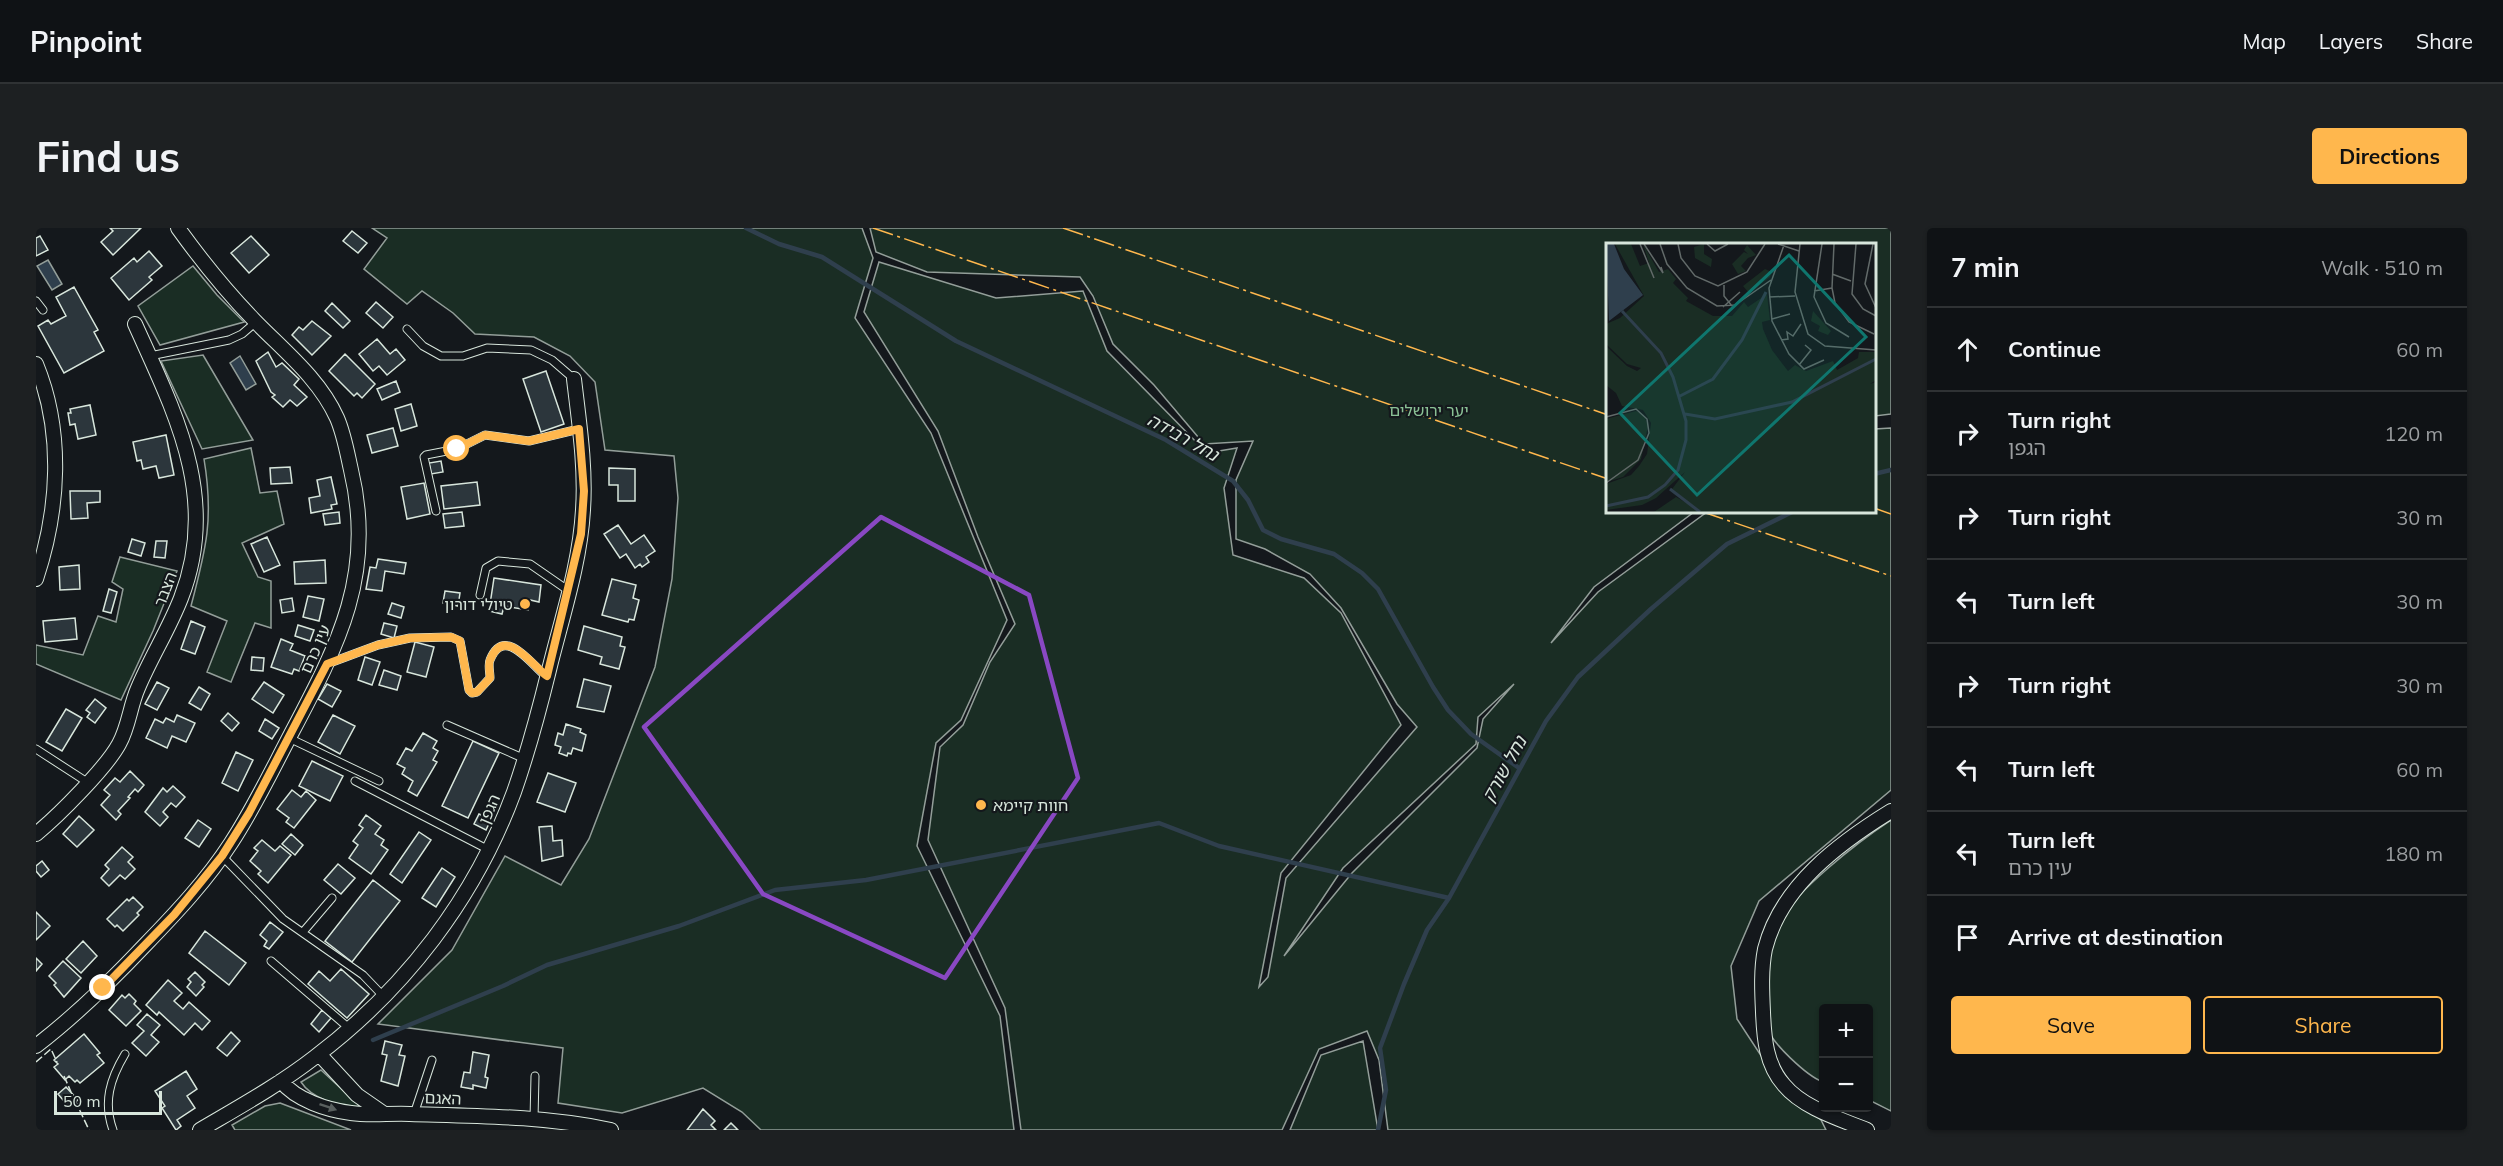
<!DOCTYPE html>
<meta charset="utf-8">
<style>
:root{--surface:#0f1215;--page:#1d2022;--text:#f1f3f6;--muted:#9b9ea0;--line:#2f3234;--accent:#ffb74d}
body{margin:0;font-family:Mulish,"Noto Sans Hebrew",sans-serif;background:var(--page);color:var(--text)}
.controls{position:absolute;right:18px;bottom:18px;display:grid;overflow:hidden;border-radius:6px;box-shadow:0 2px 4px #0004}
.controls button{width:54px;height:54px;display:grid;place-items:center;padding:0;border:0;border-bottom:2px solid var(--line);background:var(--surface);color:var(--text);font:30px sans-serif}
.scale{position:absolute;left:18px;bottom:15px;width:108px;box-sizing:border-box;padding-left:6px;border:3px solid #d8e6dc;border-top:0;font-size:16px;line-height:21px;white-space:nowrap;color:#d8e6dc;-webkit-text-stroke:4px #14181c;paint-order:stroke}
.stop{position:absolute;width:18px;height:18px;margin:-14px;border:4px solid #ffb74d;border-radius:50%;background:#fff}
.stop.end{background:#ffb74d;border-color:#fff;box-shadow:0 2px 6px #0008}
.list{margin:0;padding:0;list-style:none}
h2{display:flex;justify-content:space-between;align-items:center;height:78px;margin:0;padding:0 24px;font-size:26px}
h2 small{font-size:20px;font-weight:400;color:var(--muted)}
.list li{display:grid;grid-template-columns:39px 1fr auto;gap:18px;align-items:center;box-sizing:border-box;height:84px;padding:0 24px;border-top:2px solid var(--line)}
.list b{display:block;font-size:22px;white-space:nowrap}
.list p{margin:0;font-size:20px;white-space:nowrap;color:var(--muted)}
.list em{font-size:20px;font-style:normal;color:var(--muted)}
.actions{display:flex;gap:12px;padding:18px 24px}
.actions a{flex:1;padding:14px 0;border:2px solid var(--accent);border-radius:6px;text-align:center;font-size:21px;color:var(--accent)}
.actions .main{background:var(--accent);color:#111}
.icon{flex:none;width:33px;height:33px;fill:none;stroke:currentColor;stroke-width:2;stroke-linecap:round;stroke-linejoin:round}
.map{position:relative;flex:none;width:1855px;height:902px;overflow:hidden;border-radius:6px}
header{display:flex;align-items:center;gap:36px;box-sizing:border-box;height:84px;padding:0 30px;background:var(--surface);border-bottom:2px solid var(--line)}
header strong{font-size:28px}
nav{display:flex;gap:33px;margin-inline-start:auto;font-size:21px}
.intro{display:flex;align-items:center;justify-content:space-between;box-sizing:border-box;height:144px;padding:0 36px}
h1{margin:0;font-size:42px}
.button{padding:15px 27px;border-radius:6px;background:var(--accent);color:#111;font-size:21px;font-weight:700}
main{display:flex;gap:36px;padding:0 36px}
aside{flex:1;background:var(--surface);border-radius:6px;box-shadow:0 2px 4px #0004}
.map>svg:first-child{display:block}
</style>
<header>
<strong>Pinpoint</strong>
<nav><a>Map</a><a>Layers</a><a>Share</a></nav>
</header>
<div class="intro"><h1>Find us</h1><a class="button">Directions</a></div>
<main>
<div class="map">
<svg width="1855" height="902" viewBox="0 0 1855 902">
<rect width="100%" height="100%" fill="#14181c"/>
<path fill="#1a2d24" stroke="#939e99" stroke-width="1.5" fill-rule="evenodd" d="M336 0H826L837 30 819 90 895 205 971 392 925 492 900 515 881 618 964 788 978 902H725L706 884 667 860 586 885 522 875 527 820 342 796 416 722 469 628 525 657 553 611 619 439 636 351 642 270 638 228 569 222 559 154 534 128 498 109 439 106 417 85 386 63 371 76 328 41 351 10Z
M834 0H1855V186L1839 188 1838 16H1572V284H1658L1558 359 1515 415 1562 364 1671 284H1838L1839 201 1855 200V562L1723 673 1695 738 1701 791 1739 849 1785 892 1790 902H1352L1343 832 1331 803 1283 821 1246 902H985L969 780 892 612 904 519 927 497 954 434 979 396 942 309 902 203 828 84 843 34 960 70 1047 63 1071 123 1171 225 1201 220 1188 260 1197 327 1268 350 1305 385 1365 497 1245 645 1223 759 1232 749 1250 650 1381 499 1361 476 1305 380 1274 346 1229 321 1200 311V252L1217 213 1168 216 1118 157 1077 116 1057 68 1044 49 891 44 840 24ZM1478 456 1447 491 1441 520 1316 645 1248 728 1307 640 1440 516 1442 489Z
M157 38 181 67 208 94 124 117 102 78Z
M167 127 217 212 166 221 125 133Z
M215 220 224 265 241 263 248 296 206 315 222 349 235 353V400L219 395 195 454 171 444 191 393 155 378C170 321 178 291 168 231Z
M84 329 141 343 117 403 85 472 0 436V417L47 427 62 388 80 394 87 361 76 354Z
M1855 592V883L1833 872 1832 780H1788L1787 854C1771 848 1734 814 1730 797 1726 776 1730 715 1740 697 1761 662 1820 615 1855 592Z
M1327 813 1342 902H1254L1285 827Z
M285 842 324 878C305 881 275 870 265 854Z
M244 875 315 902H199L196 897 229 878Z"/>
<path fill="#2f3f4d" stroke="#939e99" stroke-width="1.5" d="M12 32 26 56 16 62 1 38Z
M204 128 220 156 210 162 194 135Z"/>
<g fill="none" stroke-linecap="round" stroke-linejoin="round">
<path stroke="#2f3f4d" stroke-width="4.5" d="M710 0 743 16 786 29 920 113 1130 212 1197 253 1212 272 1227 302 1245 311 1298 326 1326 345 1342 361 1397 459 1412 482 1435 506 1483 540
M1838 246 1855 242
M337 812 467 758 511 737 643 698 739 662 830 652 1123 595 1183 618 1413 670
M1342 902 1350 862 1344 820 1368 756 1391 702 1413 670 1510 493 1542 449 1615 381 1691 316 1756 284"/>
</g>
<path fill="#2c363c" stroke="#d8e6dc" stroke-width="1.5" d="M74 0H105L77 27 65 14 77 3Z
M316 3 331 15 322 25 307 13Z
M4 8 12 22 0 28V10Z
M215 8 233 27 213 45 195 25Z
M113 23 126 38 113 49 116 52 93 72 75 50 98 30 101 34Z
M38 59 62 102 58 104 68 123 28 145 2 98 12 92 15 96 30 88 20 69Z
M340 74 357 89 347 100 330 85Z
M296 75 314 93 307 100 289 83Z
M276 93 295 108 276 127 256 107 263 99 267 102Z
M341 111 354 126 360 121 369 132 351 147 343 138 337 143 323 126Z
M232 124 240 139 246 135 263 151 258 157 271 169 261 178 254 172 247 179 236 169 239 167 235 164 220 133Z
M309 126 339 156 326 170 321 165 318 168 293 143Z
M510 143 528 196 505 204 487 151Z
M360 153 364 164 346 172 341 161Z
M375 176 381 198 365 203 359 181Z
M54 177 60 207 42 211 39 196 34 197 32 185H35L34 181Z
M357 200 362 218 336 225 331 207Z
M130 207 138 247 123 250 120 238 107 241 105 232 101 233 97 214Z
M405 233 407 244 395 246 393 235Z
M254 239 256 255 235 256 234 240Z
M573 240 599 241V273H582V257H573Z
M295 249 301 276 295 277 296 281 275 285 273 270 284 268 281 252Z
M441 254 444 277 408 281 405 258Z
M388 255 394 286 371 291 365 259Z
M34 263H64V274L51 275 52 290 35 291Z
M303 284 304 295 289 297 287 286Z
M426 284 428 298 409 300 407 286Z
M582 297 595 316 608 307 619 323 610 329 613 334 606 339 604 336 599 340 590 326 584 330 568 306Z
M231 309 244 337 228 344 215 316Z
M96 311 109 315 105 328 92 324Z
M120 313H131L129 330 118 329Z
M342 331 370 335 368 346 349 343 346 363 330 361 334 339 340 340Z
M289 332 290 355 259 356 258 334Z
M43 337 44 361 24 362 23 339Z
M458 350 505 357 503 374 494 372 492 382 468 378 466 386 453 383Z
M576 351 600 357 597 370 603 372 598 392 593 391 592 394 566 387Z
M73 361 81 364 75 385 67 383Z
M409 363 424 365 422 378 407 375Z
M272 368 288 371 283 393 267 389Z
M256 370 258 383 246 385 244 372Z
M356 375 368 379 365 390 352 386Z
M39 390 41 411 9 414 7 393Z
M155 393 169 399 159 426 145 421Z
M348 395 361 398 358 410 345 406Z
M262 397 278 402 274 413 259 408Z
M548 398 586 409 584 418 589 419 583 441 564 436 566 429 542 422Z
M245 411 257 416 254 422 269 428 263 443 258 441 256 446 235 439Z
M379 414 398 419 390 449 371 444Z
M216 429 228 430 227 443 215 442Z
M329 429 344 434 336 457 322 452Z
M348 442 365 448 361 462 343 457Z
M548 451 575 458 568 484 541 479Z
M121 454 133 460 121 482 109 476Z
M228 454 248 467 237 485 216 471Z
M291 456 305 463 296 479 282 471Z
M163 459 174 466 165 482 153 475Z
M59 471 70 480 59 495 51 489 54 485 50 482Z
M30 481 46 490 26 523 10 514Z
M192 485 203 495 196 503 185 493Z
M141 487 159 495 150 514 136 508 131 520 110 510 119 491 127 495 130 490 138 494Z
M297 487 319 498 304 526 282 514Z
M229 491 243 500 236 511 223 503Z
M530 496 545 501 544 504 550 507 546 523 537 520 535 526 532 525 531 528 523 525 525 519 519 517 522 505 527 507Z
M387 505 401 513 397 520 402 523 397 532 401 534 381 568 372 563 377 553 366 546 369 540 361 536 370 520 376 523Z
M437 513 463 525 432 590 406 578Z
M200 524 217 532 202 563 186 555Z
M276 533 307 548 294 573 263 558Z
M94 543 108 557 102 564 99 561 92 569 94 570 82 583 85 586 80 592 65 577 74 567 68 562 79 550 84 554Z
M512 545 540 555 529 584 501 574Z
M137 558 149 569 140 579 135 575 127 584 132 589 124 598 109 584 127 560 131 564Z
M256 562 265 569 270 563 280 572 258 600 250 594 253 590 241 581Z
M443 586 455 591 450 602 438 596Z
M330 587 345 598 339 606 348 612 345 617 352 622 335 646 313 630 322 617 317 613 327 600 323 597Z
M43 588 58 602 41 619 27 606Z
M162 592 175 601 163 619 149 610Z
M516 598 517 613 526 612 527 628 506 633 503 599Z
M383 604 395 612 366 655 354 646Z
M255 606 267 617 259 627 246 616Z
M226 612 239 623 244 618 255 627 232 655 222 646 225 643 214 633 222 623 218 620Z
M86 619 97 629 92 634 99 641 89 651 84 647 73 658 65 650 73 641 69 637Z
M6 633 13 642 5 649 0 643V638Z
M302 636 319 650 305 666 288 652Z
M406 640 419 649 400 679 386 670Z
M337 652 364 673 316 734 289 713Z
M97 669 107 679 101 685 103 687 87 703 81 697 79 699 71 691 91 671 93 673Z
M0 684 14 698 0 712Z
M234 694 247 704 233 721 228 718 231 713 224 707Z
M169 703 210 735 193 757 153 725Z
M47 713 61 728 45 745 30 731Z
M0 730 6 736 0 743Z
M27 733 45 750 28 769 18 757 20 755 13 748Z
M305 741 333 766 311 790 272 756 283 743 294 753Z
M159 744 169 754 166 757 168 759 160 768 151 759 155 754 152 751Z
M132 752 146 765 138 773 147 781 153 774 174 793 166 802 159 795 148 807 123 784 121 787 110 777Z
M93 766 100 773 98 776 105 783 90 798 73 782 86 767 89 770Z
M286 782 295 790 283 804 275 796Z
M111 786 124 797 115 807 123 814 110 828 96 815 108 803 101 797Z
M195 804 204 813 191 828 181 820Z
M48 806 64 825 61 827 68 835 44 855 41 852 39 854 33 848 29 852 18 839 22 836 18 832Z
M349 813 366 817 363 827 369 828 362 858 345 853 351 827 346 826Z
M437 824 453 827 449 849 452 850 450 860 437 857V861L425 859 428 844 434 845Z
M150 843 161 861 151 868 159 880 141 892 145 898 140 902 126 880 129 878 119 863Z
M30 859 42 872 33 879 22 866Z
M667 881 679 893 675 897 680 902H651Z
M695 895 702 902H688Z"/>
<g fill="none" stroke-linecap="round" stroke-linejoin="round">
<g stroke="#d8e6dc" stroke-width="9">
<path id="lane" d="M0 73 7 82
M371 101 387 118 405 128H427L451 120 495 122 516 132 538 151
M114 128 193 112 206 106 220 94
M400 283 388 229 390 227 421 221 449 207 493 213 543 201
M444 367 450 340 462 333 494 336 533 363
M291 436 342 417 374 410 415 409 424 413 433 462 436 465 441 464 454 450C454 445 452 436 454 432 469 396 496 438 511 449
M411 497 489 531
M253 510 343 553
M0 521 51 554
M319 553 453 622
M186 628 247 691 327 747 348 769
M267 704 296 670
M235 733 314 801
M378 886 396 832
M498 891 499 848
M77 902C67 874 74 851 89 826"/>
</g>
<g stroke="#d8e6dc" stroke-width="16">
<path id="street" d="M0 136C28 204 23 282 0 351
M0 606C22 588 70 540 83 516 93 498 94 478 102 460 115 429 133 401 145 370 184 270 139 185 99 96
M0 818C39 788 75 753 109 717 140 685 171 652 195 615 218 580 236 542 255 506 302 417 340 346 315 242 311 224 308 206 301 190 283 150 247 122 218 92 190 63 165 32 142 0
M283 826 321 867 347 885
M245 853C260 872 291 882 315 885 334 888 354 885 374 886 441 888 509 888 575 902
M164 902C203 879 243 857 279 829 369 761 439 670 478 564 492 524 503 483 513 442 526 389 544 336 547 282 550 239 543 194 538 151
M1831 902C1804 891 1767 880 1748 857 1730 837 1728 810 1727 784 1726 763 1725 741 1729 721 1745 658 1803 615 1855 583"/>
</g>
<use href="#lane" stroke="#14181c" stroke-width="7"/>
<use href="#street" stroke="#14181c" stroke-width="14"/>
<path stroke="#d8e6dc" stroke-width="1.5" stroke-dasharray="8 3" stroke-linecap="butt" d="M0 834 15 821 21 834
M28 848 35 864
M39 872 53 902"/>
<path stroke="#ffb74d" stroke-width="1.5" stroke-dasharray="21 4.5 3 4.5" stroke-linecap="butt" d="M837 0 1572 251
M1027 0 1572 187
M1838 280 1855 286
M1667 284 1855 348"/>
</g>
<defs><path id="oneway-solid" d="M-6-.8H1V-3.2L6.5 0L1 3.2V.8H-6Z" transform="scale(1.5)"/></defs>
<use fill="#59605f" href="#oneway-solid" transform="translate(292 879) rotate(19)"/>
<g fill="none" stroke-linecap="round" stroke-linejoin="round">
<path stroke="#ffb74d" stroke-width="8" d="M67 760 138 687 186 628 213 585 291 436 342 417 374 410 415 409 424 413 433 462 436 465 441 464 454 450C454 445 452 436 454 432 469 396 496 438 511 448L545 306 548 263 543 201 493 213 449 207 421 221"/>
</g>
<path fill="none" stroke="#8948c3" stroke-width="4.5" stroke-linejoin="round" d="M845 289 993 367 1042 550 909 750 727 666 608 499Z"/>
<g fill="#ffb74d" stroke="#14181c" stroke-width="2">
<circle cx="489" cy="376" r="6"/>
<circle cx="945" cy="577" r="6"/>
</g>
<g text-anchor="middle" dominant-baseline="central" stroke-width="4.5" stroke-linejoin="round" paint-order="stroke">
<g font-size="16" fill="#8ac095" stroke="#14181c">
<text x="1393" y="182">יער ירושלים</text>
</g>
<g font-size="16" fill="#d8e6dc" stroke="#14181c">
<text transform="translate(129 361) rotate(-69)">הצבר</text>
<text transform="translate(279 421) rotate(-66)">עין כרם</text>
<text transform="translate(453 581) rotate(-67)">הגפן</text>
<text transform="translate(407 870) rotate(2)">האגם</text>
</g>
<g font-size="16" fill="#d8e6dc" stroke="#14181c" text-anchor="end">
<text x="477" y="376">טיולי דורון</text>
<text x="957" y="577" text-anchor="start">חוות קיימא</text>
</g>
<g font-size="18" font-style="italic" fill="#d8e6dc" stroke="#14181c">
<text transform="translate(1147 209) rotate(29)">נחל רבידה</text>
<text transform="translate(1468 541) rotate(-61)">נחל שורק</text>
</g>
</g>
<g transform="translate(1570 15)">
<rect width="270" height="270" fill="#14181c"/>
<path d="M9 1H25L34 23 43 20 37 1 53 29 62 26 70 36 67 40 82 55 80 58 107 73H126L138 59 142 64 161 51 164 77 156 79 157 86 166 107 182 128 189 122 200 128 227 118 231 127 252 115 253 109H270V137L264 141 270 139V269H48L70 254 88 264 66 246 79 229 50 255 36 262 0 267V241L25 232 33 223 41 211 45 180 37 167 16 163 10 150 0 142V103L21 123 31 128 35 125 21 121 0 101V81L14 75 38 53ZM98 1V11L106 16 105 24 89 15 88 4ZM141 2 150 12 142 15 135 23 140 28 132 31 126 21 138 9 142 11 138 7ZM159 26 166 29 164 34 143 50 137 43ZM207 68 225 88 222 92 212 88 214 83 205 78ZM30 168 38 172 42 183 35 216 17 234 0 239V176Z" fill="#1a2d24"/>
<path d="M0 1H8L18 26 37 52 3 78Z" fill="#2f3f4d"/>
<path fill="none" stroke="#2f3f4d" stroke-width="3" d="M74 153 107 136 136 97 160 49M79 171 109 176 186 159 270 116M64 246 94 269M0 263 42 254 59 242 72 227 80 197V178L67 134 55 110 16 68"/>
<path fill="none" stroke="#626a69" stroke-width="1.5" d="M34 1 48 35M38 1 57 30 55 24M54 1 61 21 81 45 111 63 129 62 165 37M72 1 75 15 89 33 112 43 141 29 159 1M101 1 109 8 122 1M172 1 193 8M194 1 189 49 202 91 219 103 270 107M216 1 208 54 220 80 243 94M228 1 226 45 229 60 243 79 268 91M250 1 246 51 257 66 270 73M267 1 259 41 270 65M178 2 163 45 166 78 183 111 198 126 218 117M226 31 245 38M118 42V53L126 63M208 48 226 45M163 54 189 53M117 64 134 49M166 76 184 71M175 97 182 96 181 89 187 93 195 81M193 122 205 107 199 102M0 174 30 166 41 176 43 190 32 217 0 240"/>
<path fill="#0f766e" fill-opacity="0.15" stroke="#0f766e" stroke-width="3" d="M183 12 260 94 91 252 14 170Z"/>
<rect width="270" height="270" fill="none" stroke="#d8e6dc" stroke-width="3"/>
</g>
</svg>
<div class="controls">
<button>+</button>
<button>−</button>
</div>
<div class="scale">50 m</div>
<div class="stop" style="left:421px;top:221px"></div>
<div class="stop end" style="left:67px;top:760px"></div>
</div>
<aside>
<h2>7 min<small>Walk · 510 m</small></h2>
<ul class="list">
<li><svg class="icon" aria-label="ahead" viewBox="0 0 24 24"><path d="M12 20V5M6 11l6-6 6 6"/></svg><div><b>Continue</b></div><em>60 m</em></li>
<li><svg class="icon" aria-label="right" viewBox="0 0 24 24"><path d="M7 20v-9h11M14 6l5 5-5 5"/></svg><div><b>Turn right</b><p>הגפן</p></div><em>120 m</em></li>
<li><svg class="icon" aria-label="right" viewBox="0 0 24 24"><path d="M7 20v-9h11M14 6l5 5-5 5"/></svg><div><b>Turn right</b></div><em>30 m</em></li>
<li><svg class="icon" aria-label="left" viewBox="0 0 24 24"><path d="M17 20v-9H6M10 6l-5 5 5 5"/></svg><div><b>Turn left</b></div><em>30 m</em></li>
<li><svg class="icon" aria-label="right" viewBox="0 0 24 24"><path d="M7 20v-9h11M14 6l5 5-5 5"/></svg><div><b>Turn right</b></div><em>30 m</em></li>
<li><svg class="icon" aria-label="left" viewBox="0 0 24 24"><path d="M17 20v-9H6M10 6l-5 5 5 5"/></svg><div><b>Turn left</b></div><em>60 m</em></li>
<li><svg class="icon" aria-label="left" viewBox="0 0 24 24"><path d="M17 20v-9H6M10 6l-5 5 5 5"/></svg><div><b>Turn left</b><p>עין כרם</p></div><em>180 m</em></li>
<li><svg class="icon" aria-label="arrive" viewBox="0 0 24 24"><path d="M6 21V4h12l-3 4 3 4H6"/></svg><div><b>Arrive at destination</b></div></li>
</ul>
<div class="actions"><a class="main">Save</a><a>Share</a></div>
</aside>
</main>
